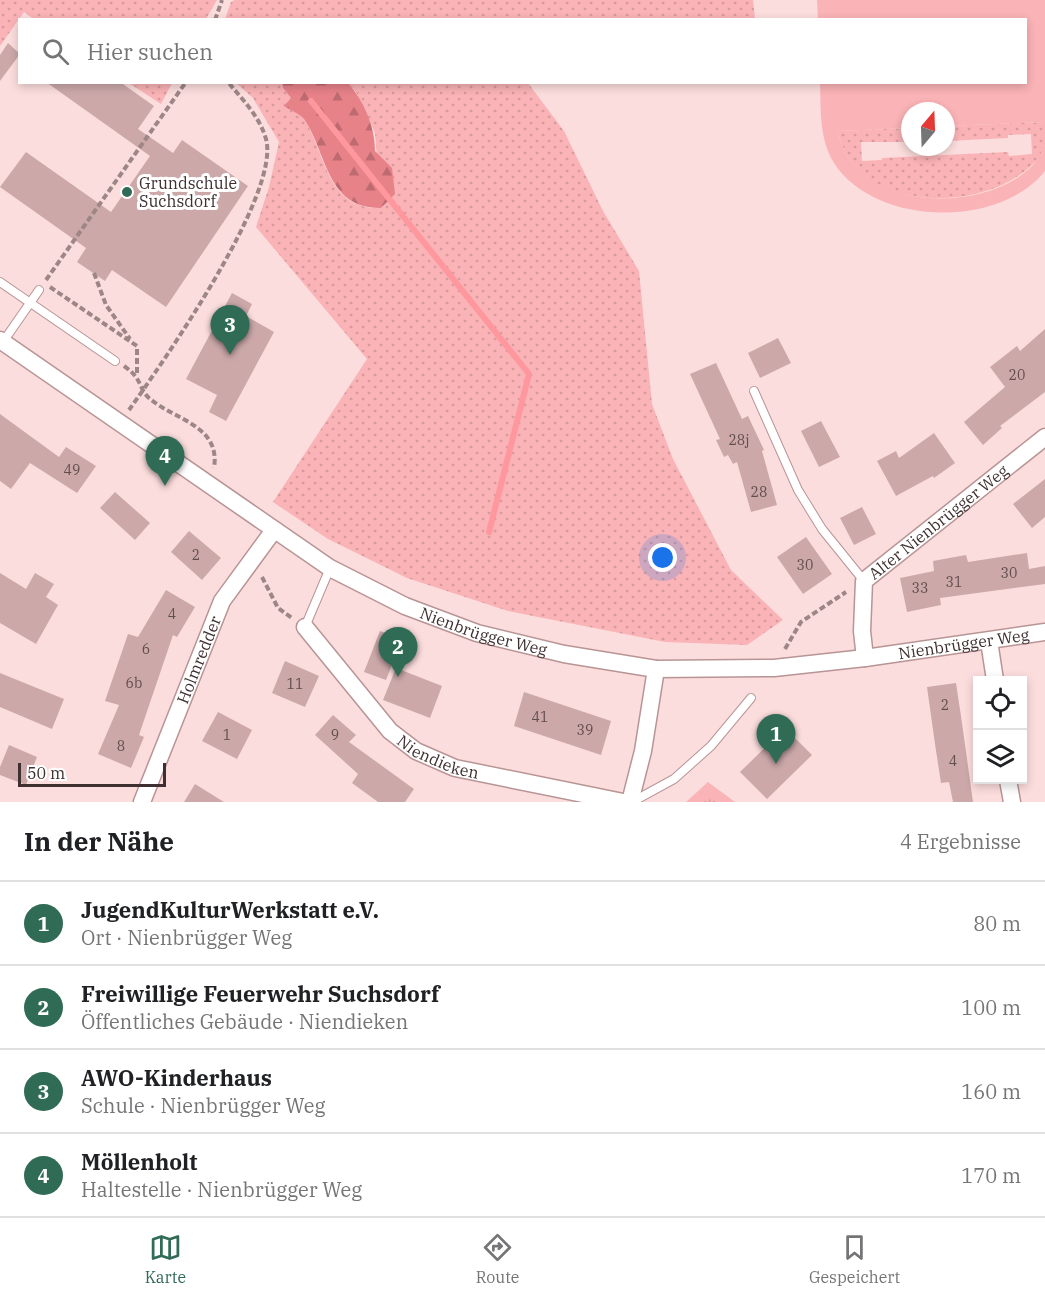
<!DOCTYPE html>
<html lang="de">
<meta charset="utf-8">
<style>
:root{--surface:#fff;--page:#f2f2f2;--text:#202124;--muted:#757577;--line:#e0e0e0;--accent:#306b55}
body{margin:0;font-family:"IBM Plex Serif",serif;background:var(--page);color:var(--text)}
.controls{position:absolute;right:18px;bottom:18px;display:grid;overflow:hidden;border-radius:0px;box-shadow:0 3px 9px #0003}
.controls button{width:54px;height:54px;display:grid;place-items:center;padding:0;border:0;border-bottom:2px solid var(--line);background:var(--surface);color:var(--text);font:30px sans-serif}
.compass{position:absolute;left:901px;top:102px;width:54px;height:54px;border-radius:50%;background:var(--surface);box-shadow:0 3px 9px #0003;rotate:19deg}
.scale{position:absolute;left:18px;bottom:15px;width:148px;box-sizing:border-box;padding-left:6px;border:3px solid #3e2f30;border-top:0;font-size:16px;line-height:21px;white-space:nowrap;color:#3e2f30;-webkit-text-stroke:4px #fff;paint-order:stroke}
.you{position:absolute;left:663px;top:558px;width:21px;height:21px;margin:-15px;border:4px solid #fff;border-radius:50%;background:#1a73e8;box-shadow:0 0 0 9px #1a73e833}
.badge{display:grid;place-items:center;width:39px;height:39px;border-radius:50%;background:var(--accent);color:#fff;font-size:20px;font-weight:700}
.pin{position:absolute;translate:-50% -50px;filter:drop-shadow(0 2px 3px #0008)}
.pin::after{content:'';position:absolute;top:32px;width:21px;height:18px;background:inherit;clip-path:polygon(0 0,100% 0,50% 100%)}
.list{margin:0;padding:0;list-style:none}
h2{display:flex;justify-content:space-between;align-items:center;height:78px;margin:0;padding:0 24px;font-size:26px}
h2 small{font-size:20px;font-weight:400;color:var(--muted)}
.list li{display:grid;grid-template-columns:39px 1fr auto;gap:18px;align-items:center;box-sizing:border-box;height:84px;padding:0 24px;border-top:2px solid var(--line)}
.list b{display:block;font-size:22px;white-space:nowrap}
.list p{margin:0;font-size:20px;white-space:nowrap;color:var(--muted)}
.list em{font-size:20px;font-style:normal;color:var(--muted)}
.icon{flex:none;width:33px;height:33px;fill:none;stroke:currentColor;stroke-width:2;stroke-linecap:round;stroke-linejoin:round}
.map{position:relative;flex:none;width:1045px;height:802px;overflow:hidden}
.search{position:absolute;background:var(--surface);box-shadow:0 3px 9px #0003;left:18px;right:18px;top:18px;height:66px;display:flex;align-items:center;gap:15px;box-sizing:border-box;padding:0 21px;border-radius:0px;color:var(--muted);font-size:22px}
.sheet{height:414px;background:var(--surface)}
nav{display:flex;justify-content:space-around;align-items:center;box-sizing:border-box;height:84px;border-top:2px solid var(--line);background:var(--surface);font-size:16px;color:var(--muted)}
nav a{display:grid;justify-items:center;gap:3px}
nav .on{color:var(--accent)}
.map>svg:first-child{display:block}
</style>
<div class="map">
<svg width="1045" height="802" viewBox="0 0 1045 802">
<defs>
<pattern id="grass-dots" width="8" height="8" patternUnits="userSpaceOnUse" patternTransform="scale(1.5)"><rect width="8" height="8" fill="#fab3b6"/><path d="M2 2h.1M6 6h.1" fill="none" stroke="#d79a9d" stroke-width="1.8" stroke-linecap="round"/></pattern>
<pattern id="forest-firs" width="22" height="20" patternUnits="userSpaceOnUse" patternTransform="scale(1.5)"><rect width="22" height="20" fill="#e78289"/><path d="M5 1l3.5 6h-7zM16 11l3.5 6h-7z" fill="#bd6b70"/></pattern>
<pattern id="park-tufts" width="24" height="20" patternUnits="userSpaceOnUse" patternTransform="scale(1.5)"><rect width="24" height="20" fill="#fab3b6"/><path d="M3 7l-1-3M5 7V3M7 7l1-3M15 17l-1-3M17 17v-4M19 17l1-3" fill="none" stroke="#d79a9d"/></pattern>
</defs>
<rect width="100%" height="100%" fill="#fcdddd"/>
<path fill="url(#grass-dots)" d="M0 0H217L206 19 35 20 24 12 0 46Z
M235 0H753L755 19H225L231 2Z
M129 83 172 82V83L161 104Z
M236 83H282L283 88 291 98 285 106C291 110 300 114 304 119 326 153 326 210 381 208L375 133 356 92 348 83H528L564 131 603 211 639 271 652 404 673 459 731 570 783 620 747 645 665 642 508 611 407 578 328 539 273 502 367 359 256 227 269 187 279 142 253 98Z
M1045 122C1045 129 1045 139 1045 145 1041 158 1029 169 1018 176 965 212 853 209 838 131L910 128V142H861L862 161 882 160V158L1008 152 1009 156 1032 154 1031 134 1008 135V138L946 141V126Z"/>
<path fill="url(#forest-firs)" d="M282 83H348C364 101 375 127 375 151L392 168 395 194 381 208C326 209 327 152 304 119 300 114 290 110 284 106L291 98 283 88Z"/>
<path fill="url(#park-tufts)" d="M708 782 735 802H686Z"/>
<path fill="#fab3b6" d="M817 0H1045V122L946 126V111H910V128L838 131C853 211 980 215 1030 168 1036 162 1041 153 1045 145V171C999 229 874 226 834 163 819 139 821 109 820 83L1026 82V20L818 19Z"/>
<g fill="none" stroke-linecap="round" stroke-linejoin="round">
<path stroke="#ff979e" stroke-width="6" d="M311 101 529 374 489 532"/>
</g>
<path fill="#cca8a9" d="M8 43 20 54 0 81V55Z
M46 82H120L154 106 138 129 173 153 182 140 248 186 166 307 112 270 105 281 77 262 86 248 0 187 26 152 111 212 150 156Z
M232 293 252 304 246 316 274 332 226 421 209 412 217 395 186 379Z
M1045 329V392L1000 426 1002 428 983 445 964 422 1005 387 990 367 1017 346 1020 351Z
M778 338 791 363 760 378 748 353Z
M716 363 742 419 748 416 764 450 762 451 777 505 751 512 737 462 733 464 728 455 724 457 716 440 720 439 690 374Z
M0 414 59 457 66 447 96 466 77 493 30 463 11 489 0 481Z
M821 421 840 457 819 467 801 431Z
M934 433 955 463 934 478 933 476 896 496 877 461 896 451 899 458Z
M1045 479V517L1032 528 1013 504Z
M115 492 150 523 135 540 100 508Z
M862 507 876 534 854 545 840 518Z
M189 531 221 558 202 580 171 552Z
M806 537 832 574 803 594 777 557Z
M1027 553 1029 569 1045 566V584L940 598 941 605 907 612 900 578 934 571 933 561 966 555 968 562Z
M0 573 26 589 35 573 54 584 46 597 58 605 36 644 0 623Z
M166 590 195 607 177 637 173 635 139 735 144 737 131 768 98 754 119 705 105 701 128 634 138 637Z
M380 631 402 639 386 680 364 672Z
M285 661 319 676 305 707 272 693Z
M396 668 442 686 430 718 383 700Z
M0 673 64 699 52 729 0 707Z
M956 683 962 723 973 802H953L949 782 941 783 935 744 927 687Z
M524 692 611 721 601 755 514 726Z
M218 712 252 730 237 759 202 741Z
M333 715 356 735 349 742 414 789 405 802H378L352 783 358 774 315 735Z
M785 728 812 755 767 799 740 772Z
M9 745 37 757 26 785 0 775V767Z
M195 784 224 802H184Z"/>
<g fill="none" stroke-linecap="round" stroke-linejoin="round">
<g stroke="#b89495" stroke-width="10">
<path id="lane" d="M0 282 115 361
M3 342 39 290
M754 391 798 490 822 529 864 581
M305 627 330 568
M632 802 674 779 711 746 751 698"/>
</g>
<g stroke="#b89495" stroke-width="19">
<g id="street">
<path id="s1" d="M0 340 330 568 405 606 477 633 564 654 656 669 774 668 865 658 1045 632"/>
<path id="s2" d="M305 627 390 731 416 751 455 768 623 802"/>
<path d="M989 641 995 680"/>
<path id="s3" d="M865 658 862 631 864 581 1045 437"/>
<path d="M1008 780 1012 802"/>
<path id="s4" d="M142 802 222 601 274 530"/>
<path d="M630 802 643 751 656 669"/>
</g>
</g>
<path stroke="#9d8686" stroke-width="4" stroke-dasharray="6 3" stroke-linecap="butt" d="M215 20 222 0
M94 273 106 305 130 339
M46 280 186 82
M50 287 137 346V375
M124 366C143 379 138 388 149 398 174 420 221 425 214 468
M129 410C163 362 281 194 266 139 260 117 242 99 228 82
M262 577 278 608 292 618
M785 649 801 622 846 592"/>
<use href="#lane" stroke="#fff" stroke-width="8"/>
<use href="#street" stroke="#fff" stroke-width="16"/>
</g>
<circle fill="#306b55" stroke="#fff" stroke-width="2" cx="127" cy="192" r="6"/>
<g text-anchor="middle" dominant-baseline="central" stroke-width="6" stroke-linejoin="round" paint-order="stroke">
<g font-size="14" fill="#624d4e">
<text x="1017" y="375">20</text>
<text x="739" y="440">28j</text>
<text x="72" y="470">49</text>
<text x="759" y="492">28</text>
<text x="196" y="555">2</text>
<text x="805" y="565">30</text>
<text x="1009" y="573">30</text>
<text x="954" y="582">31</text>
<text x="920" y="588">33</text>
<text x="172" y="614">4</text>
<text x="146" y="649">6</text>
<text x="134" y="683">6b</text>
<text x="295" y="684">11</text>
<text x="945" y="705">2</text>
<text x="540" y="717">41</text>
<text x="585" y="730">39</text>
<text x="227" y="735">1</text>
<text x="335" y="735">9</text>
<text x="121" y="746">8</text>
<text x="953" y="761">4</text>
</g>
<g font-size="16" fill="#3e2f30" stroke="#fff" text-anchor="start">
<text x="139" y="183">Grundschule<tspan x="139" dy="18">Suchsdorf</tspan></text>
</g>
<g font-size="16" fill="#3e2f30" stroke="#fff">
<text stroke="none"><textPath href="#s3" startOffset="172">Alter Nienbrügger Weg</textPath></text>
<text stroke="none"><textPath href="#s1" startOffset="568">Nienbrügger Weg</textPath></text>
<text stroke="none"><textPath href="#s1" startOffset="1054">Nienbrügger Weg</textPath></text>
<text stroke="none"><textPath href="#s4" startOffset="153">Holmredder</textPath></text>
<text stroke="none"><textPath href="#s2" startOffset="190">Niendieken</textPath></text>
</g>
</g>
</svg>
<div class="controls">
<button><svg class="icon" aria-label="locate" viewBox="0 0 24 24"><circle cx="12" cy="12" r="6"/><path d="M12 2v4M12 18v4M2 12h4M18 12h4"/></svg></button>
<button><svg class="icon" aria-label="layers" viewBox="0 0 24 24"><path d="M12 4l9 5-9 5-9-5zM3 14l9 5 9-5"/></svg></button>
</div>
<svg class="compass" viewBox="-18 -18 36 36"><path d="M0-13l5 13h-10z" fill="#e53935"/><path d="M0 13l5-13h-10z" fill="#757577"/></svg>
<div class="scale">50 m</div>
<div class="you"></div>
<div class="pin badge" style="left:776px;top:764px">1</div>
<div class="pin badge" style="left:398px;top:677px">2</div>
<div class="pin badge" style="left:230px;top:355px">3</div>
<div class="pin badge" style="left:165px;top:486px">4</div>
<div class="search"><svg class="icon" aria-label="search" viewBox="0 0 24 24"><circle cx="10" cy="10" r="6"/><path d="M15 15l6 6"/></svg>Hier suchen</div>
</div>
<section class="sheet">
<h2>In der Nähe<small>4 Ergebnisse</small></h2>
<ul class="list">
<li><span class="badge">1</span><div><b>JugendKulturWerkstatt e.V.</b><p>Ort · Nienbrügger Weg</p></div><em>80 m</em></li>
<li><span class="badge">2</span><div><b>Freiwillige Feuerwehr Suchsdorf</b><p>Öffentliches Gebäude · Niendieken</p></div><em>100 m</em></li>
<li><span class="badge">3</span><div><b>AWO-Kinderhaus</b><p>Schule · Nienbrügger Weg</p></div><em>160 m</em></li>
<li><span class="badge">4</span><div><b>Möllenholt</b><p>Haltestelle · Nienbrügger Weg</p></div><em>170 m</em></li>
</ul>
</section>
<nav>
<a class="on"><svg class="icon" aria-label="map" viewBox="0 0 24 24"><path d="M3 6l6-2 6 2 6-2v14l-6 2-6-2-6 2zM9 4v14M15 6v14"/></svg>Karte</a>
<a><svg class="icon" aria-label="directions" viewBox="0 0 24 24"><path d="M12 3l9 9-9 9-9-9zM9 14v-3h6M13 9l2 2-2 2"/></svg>Route</a>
<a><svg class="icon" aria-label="saved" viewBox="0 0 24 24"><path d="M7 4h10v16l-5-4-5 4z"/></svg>Gespeichert</a>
</nav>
